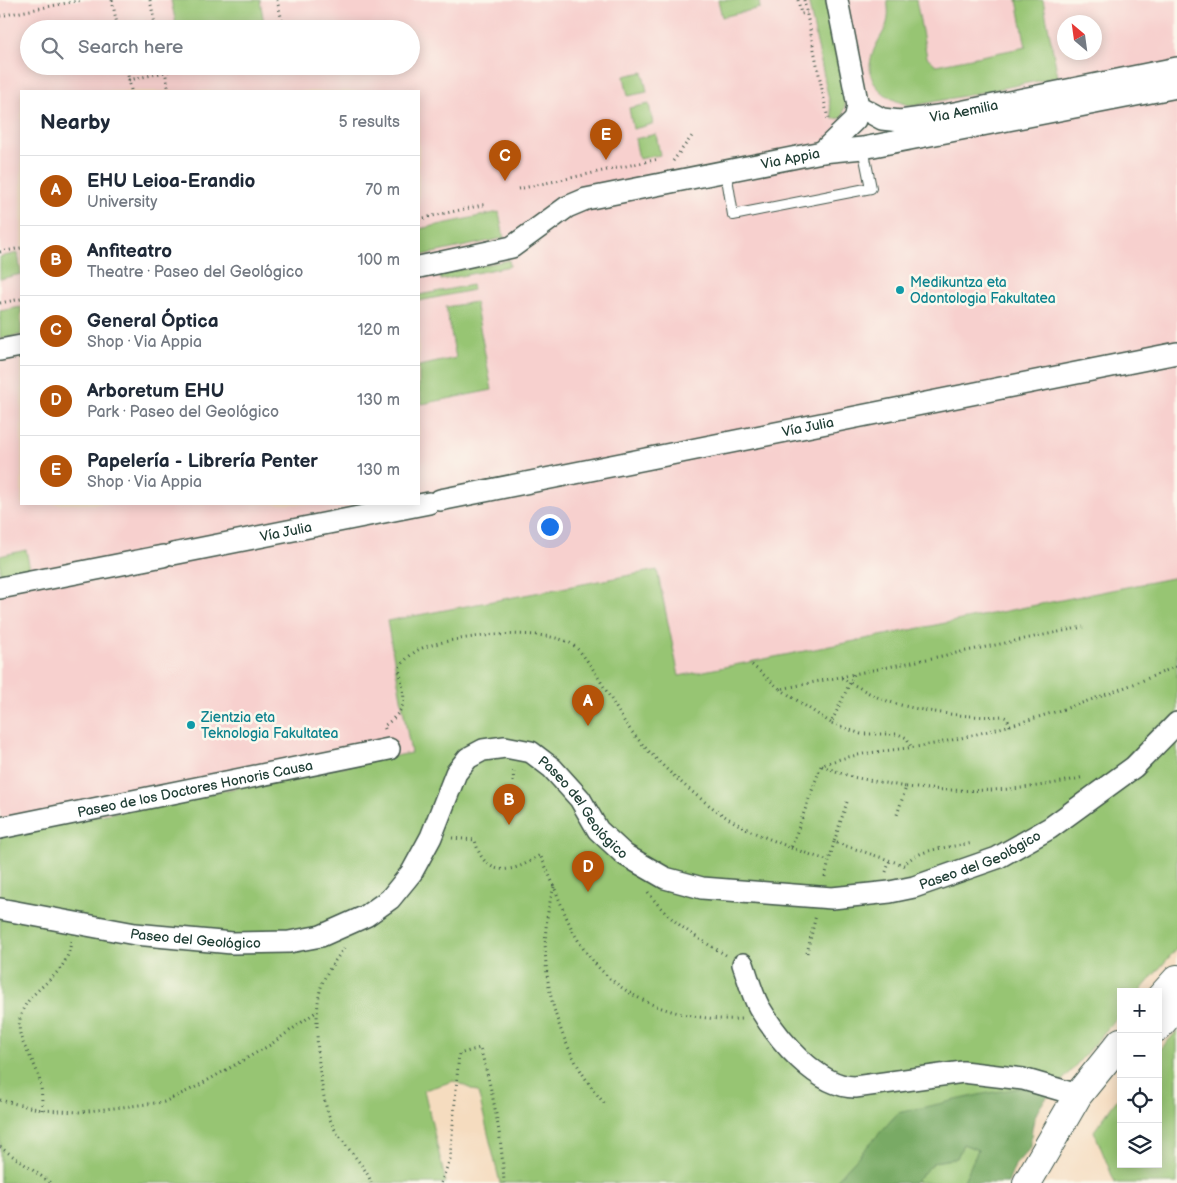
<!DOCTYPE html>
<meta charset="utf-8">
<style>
:root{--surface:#fff;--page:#f6f6f7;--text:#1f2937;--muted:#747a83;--line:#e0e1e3;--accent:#b45309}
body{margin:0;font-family:"Balsamiq Sans",sans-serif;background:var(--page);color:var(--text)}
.controls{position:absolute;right:15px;bottom:15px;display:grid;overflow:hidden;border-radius:0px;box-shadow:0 2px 12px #0003}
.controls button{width:45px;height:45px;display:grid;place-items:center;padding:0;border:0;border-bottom:1px solid var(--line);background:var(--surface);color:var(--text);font:25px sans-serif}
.compass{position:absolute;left:1057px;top:15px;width:45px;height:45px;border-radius:50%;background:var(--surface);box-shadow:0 2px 12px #0003;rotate:331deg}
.you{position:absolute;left:549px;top:526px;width:18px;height:18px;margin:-12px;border:4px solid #fff;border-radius:50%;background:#1a73e8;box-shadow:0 0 0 8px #1a73e833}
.badge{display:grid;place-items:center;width:32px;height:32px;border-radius:50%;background:var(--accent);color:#fff;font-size:16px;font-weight:700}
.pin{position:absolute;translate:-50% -41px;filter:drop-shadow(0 1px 2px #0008)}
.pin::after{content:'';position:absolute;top:26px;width:18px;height:15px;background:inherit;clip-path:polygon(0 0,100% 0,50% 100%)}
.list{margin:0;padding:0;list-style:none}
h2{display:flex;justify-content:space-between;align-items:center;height:65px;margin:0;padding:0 20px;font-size:21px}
h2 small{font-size:16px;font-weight:400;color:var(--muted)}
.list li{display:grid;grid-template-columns:32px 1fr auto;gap:15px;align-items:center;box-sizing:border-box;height:70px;padding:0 20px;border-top:1px solid var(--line)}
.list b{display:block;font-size:19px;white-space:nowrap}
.list p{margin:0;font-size:16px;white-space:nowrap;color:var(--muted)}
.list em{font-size:16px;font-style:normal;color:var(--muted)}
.icon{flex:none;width:28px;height:28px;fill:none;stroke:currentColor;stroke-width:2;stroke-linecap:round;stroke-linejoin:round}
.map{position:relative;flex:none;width:1177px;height:1183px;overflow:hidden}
.search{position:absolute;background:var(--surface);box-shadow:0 2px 12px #0003;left:20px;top:20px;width:400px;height:55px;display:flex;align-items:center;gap:12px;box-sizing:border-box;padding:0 18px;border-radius:28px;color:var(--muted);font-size:19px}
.panel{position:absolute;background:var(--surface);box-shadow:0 2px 12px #0003;left:20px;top:90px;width:400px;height:415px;border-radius:0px}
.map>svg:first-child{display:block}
</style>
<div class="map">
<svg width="1177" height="1183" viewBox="0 0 1177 1183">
<rect width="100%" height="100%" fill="#fbf7ec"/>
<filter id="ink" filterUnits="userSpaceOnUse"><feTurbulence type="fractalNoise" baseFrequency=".02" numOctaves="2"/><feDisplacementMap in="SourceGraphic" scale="10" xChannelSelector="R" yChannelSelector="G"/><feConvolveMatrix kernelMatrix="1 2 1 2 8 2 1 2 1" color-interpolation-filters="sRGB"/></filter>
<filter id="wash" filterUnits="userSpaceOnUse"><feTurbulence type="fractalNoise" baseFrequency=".0096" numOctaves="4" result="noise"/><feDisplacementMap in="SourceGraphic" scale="20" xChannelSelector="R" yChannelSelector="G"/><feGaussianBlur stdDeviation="1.12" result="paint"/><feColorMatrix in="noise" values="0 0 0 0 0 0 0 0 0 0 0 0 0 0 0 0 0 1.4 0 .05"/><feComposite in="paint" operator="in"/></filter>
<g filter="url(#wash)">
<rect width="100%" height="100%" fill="#f5dcbf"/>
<path fill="#f7d0ce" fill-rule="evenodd" d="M0 0H1177V948L1139 992H1121V1013L1062 1081 898 1113 834 1183H500L478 1092 454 1081 424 1090 446 1183H0ZM1064 22H1094V52H1064ZM29 29H411V66H29ZM21 91H419V504H21Z"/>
<path fill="#97c573" stroke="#5b8154" d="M171 0H260L265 29H177Z
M718 0H759L760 8 722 17Z
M808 0H826L846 101 842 118 833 119Z
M887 0H916L927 57 936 65 1026 47 1017 0H1043L1058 77 913 106C891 102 864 86 871 59 877 34 893 31 887 0Z
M643 72 647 92 628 96 624 76Z
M649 104 653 124 633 129 629 108Z
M656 134 660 155 639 159 635 139Z
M499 212 504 238 419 256V229Z
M18 253 21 274 0 279V257Z
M509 260 510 266 441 280 439 274Z
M472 285 473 290 419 301V295Z
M475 302 492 390 422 404 419 390V366L456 358 446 307Z
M21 307V335L0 339V311Z
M26 550 30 569 0 575V556Z
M657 570 679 676 1177 577V948L1139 992H1121V1013L1062 1081 898 1113 834 1183H500L478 1092 454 1081 424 1090 446 1183H0V835L411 753 387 621Z
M1177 1031V1183H1115L1094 1131 1121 1094V1164H1158V1052Z
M963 1144 978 1150 963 1183 913 1182 935 1162 957 1158Z"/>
<path fill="#79aa65" stroke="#4c744c" d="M1062 1081C1040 1106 1031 1111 1031 1147L1015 1165 1008 1183H963L978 1150 963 1144 957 1158 934 1162 914 1183H834L898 1113 983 1094Z"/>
</g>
<g filter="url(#ink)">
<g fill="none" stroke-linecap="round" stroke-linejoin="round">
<g stroke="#3f5549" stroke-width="12">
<path id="lane" d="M726 172 733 215 871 188 863 148"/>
</g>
<g stroke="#3f5549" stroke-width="24">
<g id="street">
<path id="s1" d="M837 0 858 106 882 119 900 121 945 115 1177 68"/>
<path d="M822 152 855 120 858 106"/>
<path id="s2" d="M419 267 512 247 567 207 586 199 822 152 863 148 1177 87"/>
<path d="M0 350 21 346"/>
<path id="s3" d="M440 500 1177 353"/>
<path id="s4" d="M173 554 429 503"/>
<path d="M0 588 163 556"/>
<path id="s5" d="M0 828 389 749"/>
<path id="s6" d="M0 909 135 934 232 943 289 942 321 936 366 916 390 899 412 872 431 837 456 773 468 758 483 750 505 747 531 752 552 768 580 799 598 830 625 855 665 878 702 888 832 898 890 892 914 887 997 858 1050 828 1134 767 1177 723"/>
<path d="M743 964C748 978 752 994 759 1007 777 1038 817 1087 855 1087L963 1072 1023 1079 1078 1095"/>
</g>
</g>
<g stroke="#3f5549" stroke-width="30">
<path id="primary" d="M1158 1000 1177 979
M1158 1027 1177 1005
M1027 1183 1078 1095 1121 1042"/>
</g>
<path stroke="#3f5549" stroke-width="3" stroke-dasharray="1 4" stroke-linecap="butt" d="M112 0 118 29
M150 0 156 29
M277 0 284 29
M798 0 801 14 807 13
M804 0 828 119
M0 16 82 0
M126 66 129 80
M164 66 169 91
M673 161 692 136
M518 189 659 159
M419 219 487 204
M0 252 21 248
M0 303 21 299
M752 665 780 689 840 677 850 683 831 723 861 734H898L907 738 912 749
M841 677 854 674
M780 689 831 723
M1010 726 1007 718 1002 716C970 719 906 710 877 697 868 693 859 687 850 683L854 674 1083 627
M385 729 384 726C411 706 404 698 399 668 406 659 413 651 425 647 457 636 540 627 570 643 588 653 613 705 626 724 652 760 706 808 745 828 760 836 776 841 791 848L821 766C855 750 906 751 943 742 1024 724 1101 699 1177 666
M822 766 852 777 906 787 896 818
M513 782 514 768
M906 787C967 793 1024 792 1084 777
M847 802 834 842 904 865C917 848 954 847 973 843
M452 838 475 840C484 879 513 874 540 855 552 878 559 902 570 925 603 995 670 1022 743 1019
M791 848 829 861
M886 872 890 860
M825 877 834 842
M554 887C531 960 555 1047 605 1104
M648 892C668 921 697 938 726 955
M344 948C336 960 325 973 321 987 312 1016 319 1099 333 1126 341 1143 368 1168 371 1183
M807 953 816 915
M0 1100 42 1110 80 1112 164 1102 196 1087 270 1045 316 1012
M42 1110C42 1097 42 1084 37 1072 30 1051 14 1039 21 1015 29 986 67 980 71 941
M0 1147 51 1183
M441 1183 450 1159 459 1054 480 1048C493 1092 502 1137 504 1183"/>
<use href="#lane" stroke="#fff" stroke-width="10"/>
<use href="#street" stroke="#fff" stroke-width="21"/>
<use href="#primary" stroke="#fff" stroke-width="28"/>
<path stroke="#3f5549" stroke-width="3" stroke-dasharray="1 4" stroke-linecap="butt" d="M131 90 129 80 193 66"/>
</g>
</g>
<g fill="#0f9aa8" stroke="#fbf7ec" stroke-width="2">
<circle cx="900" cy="290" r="5"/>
<circle cx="191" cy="725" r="5"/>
</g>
<g text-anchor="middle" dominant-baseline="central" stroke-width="5" stroke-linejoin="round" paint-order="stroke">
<g font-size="14" fill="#1f3d34" stroke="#fbf7ec">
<text stroke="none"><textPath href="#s1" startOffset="218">Via Aemilia</textPath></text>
<text stroke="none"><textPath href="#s2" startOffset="392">Via Appia</textPath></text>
<text stroke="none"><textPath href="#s3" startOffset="375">Vía Julia</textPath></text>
<text stroke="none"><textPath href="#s4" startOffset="115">Vía Julia</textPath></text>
<text stroke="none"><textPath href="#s5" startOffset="199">Paseo de los Doctores Honoris Causa</textPath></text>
<text stroke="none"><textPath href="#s6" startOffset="708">Paseo del Geológico</textPath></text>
<text stroke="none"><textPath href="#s6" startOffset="1141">Paseo del Geológico</textPath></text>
<text stroke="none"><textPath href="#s6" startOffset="198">Paseo del Geológico</textPath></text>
</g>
<g font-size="14" fill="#0d838f" stroke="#fbf7ec" text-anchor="start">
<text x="910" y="282">Medikuntza eta<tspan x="910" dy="16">Odontologia Fakultatea</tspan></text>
<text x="201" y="717">Zientzia eta<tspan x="201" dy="16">Teknologia Fakultatea</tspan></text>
</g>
</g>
</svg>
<div class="controls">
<button>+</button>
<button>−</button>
<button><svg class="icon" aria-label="locate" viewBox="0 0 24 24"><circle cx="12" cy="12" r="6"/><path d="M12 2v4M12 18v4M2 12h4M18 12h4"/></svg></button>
<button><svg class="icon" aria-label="layers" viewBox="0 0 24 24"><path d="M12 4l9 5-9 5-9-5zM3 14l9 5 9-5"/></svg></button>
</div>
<svg class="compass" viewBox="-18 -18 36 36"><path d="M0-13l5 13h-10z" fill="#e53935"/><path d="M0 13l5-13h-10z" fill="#747a83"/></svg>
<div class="you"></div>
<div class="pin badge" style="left:588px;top:726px">A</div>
<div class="pin badge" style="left:509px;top:825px">B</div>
<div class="pin badge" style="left:505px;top:181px">C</div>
<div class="pin badge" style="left:588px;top:892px">D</div>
<div class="pin badge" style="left:606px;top:160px">E</div>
<div class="search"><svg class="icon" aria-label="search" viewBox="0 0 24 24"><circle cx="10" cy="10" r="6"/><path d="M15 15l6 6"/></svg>Search here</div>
<section class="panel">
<h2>Nearby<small>5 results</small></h2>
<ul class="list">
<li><span class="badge">A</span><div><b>EHU Leioa-Erandio</b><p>University</p></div><em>70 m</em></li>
<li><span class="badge">B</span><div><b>Anfiteatro</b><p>Theatre · Paseo del Geológico</p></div><em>100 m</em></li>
<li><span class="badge">C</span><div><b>General Óptica</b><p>Shop · Via Appia</p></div><em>120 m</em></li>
<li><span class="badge">D</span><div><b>Arboretum EHU</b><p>Park · Paseo del Geológico</p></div><em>130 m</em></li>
<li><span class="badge">E</span><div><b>Papelería - Librería Penter</b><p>Shop · Via Appia</p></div><em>130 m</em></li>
</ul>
</section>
</div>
